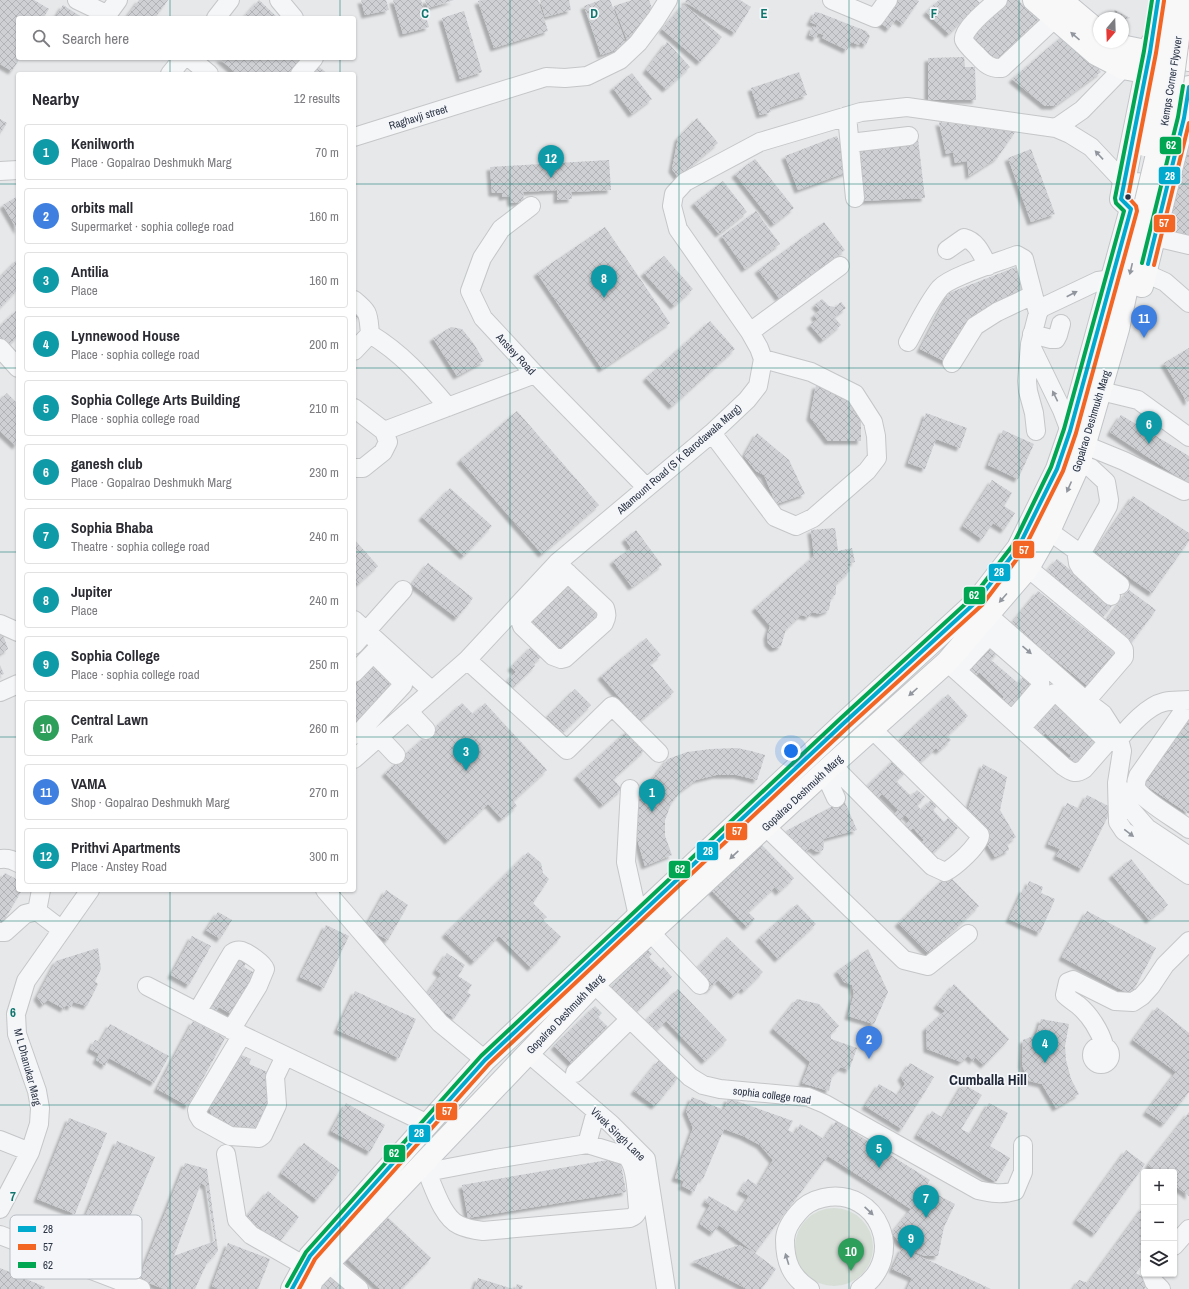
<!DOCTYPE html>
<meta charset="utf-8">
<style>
:root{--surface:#fff;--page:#f7f7f7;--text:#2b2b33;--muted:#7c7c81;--line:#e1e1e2;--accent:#6c737f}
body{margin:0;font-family:"Archivo Narrow",sans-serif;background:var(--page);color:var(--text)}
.controls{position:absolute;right:12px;bottom:12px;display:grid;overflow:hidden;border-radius:4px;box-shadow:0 1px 3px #0004}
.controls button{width:36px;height:36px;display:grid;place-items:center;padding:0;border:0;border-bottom:1px solid var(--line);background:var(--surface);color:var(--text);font:20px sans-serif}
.compass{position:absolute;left:1093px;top:12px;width:36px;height:36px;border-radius:50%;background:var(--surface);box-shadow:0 1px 3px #0004;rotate:199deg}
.you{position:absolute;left:791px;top:751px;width:14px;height:14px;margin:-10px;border:3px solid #fff;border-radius:50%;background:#1a73e8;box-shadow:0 0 0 6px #1a73e833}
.badge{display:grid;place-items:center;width:26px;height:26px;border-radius:50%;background:var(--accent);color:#fff;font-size:13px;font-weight:700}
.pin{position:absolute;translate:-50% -33px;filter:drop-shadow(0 1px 2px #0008)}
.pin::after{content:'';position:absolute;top:21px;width:14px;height:12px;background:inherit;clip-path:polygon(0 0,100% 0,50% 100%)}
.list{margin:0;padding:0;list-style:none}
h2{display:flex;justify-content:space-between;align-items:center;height:52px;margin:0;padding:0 16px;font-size:17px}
h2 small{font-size:13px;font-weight:400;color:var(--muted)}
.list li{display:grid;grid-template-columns:26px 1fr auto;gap:12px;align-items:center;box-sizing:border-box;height:56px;margin:0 8px 8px;padding:0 8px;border:1px solid var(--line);border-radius:4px}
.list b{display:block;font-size:15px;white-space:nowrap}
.list p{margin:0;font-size:13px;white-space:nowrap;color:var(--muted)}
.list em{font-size:13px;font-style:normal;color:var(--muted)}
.icon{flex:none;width:22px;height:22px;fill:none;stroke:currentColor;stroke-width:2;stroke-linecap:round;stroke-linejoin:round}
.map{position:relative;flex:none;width:1189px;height:1289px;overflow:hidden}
.search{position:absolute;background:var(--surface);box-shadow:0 1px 3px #0004;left:16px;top:16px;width:340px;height:44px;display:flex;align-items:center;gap:10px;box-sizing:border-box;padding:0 14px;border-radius:4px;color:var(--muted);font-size:15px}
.panel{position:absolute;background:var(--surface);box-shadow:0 1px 3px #0004;left:16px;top:72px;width:340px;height:820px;border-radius:4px}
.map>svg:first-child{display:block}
</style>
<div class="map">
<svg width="1189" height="1289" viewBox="0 0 1189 1289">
<defs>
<pattern id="building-cross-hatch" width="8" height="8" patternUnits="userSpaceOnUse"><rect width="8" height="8" fill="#ced0d3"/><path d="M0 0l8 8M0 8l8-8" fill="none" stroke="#b1b3b6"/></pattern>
<filter id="shadow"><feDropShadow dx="-3.5" dy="3.5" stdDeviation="1" flood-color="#0004"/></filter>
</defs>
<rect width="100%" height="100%" fill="#e6e8ea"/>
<path fill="#d6ded6" d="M795 1247a39 39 0 1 1 78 0a39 39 0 1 1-78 0Z"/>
<path fill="url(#building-cross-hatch)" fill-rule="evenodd" filter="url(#shadow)" d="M0 0H34L49 9 43 18H18V58H20L12 71 0 64Z
M139 0H168L155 18H126Z
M259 0 278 18H243Z
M361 0H386L389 10 365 15Z
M393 0H421L429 27 403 34Z
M425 0H454L428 8Z
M483 0H538L548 31 494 48 478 1Z
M540 0H569L571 10 545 17Z
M601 0H610L627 46 601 55 584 6Z
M632 0H649L653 11 629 45 614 6Z
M686 0H740L751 7 735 33 685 2Z
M894 0H917L919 1 903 24 896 19 889 29 879 22Z
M939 0H977L980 3 949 34 926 12Z
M1005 0H1018L1041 22 999 65 969 37Z
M684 4 722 37 700 62 662 29Z
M63 5 83 18H58L59 16 57 15Z
M1115 10 1130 18 1123 20V18H1110Z
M464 11 482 72 460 79 442 18Z
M815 12 820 13 866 31 870 36 866 45 860 42 859 45 851 42 847 50 822 38 824 35 818 33 816 38 809 35 813 26 816 28 817 25 810 22Z
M1067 32 1101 72 1055 106H1045L1012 79Z
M667 42 690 67 666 89 646 70Z
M964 57 965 67H975L976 100H928V58Z
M219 58H305L290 74H237Z
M313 62 328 74H303Z
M799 72 807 95 769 108 771 112 760 115 751 88Z
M632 73 652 99 632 114 613 88Z
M697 118 718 143 678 177 672 169 678 138Z
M0 119 7 123 0 134Z
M939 122 1016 131 997 158 969 176 967 161 955 163 953 152 946 154Z
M837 136 850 171 798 190 785 156Z
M918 139 925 198 860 201 854 146Z
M1189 148V238L1160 228Z
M1031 149 1055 214 1031 222 1008 158Z
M755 159 794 208 774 224 735 174Z
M609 160 611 190 571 192 572 199 557 200V190L523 192 524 202 511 203 510 196 502 197V193H492L490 167Z
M723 181 747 212 719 234 694 203Z
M18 196V231L3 205Z
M756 211 780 244 745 269 722 236Z
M824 222 845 250 779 298 758 270Z
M605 227 670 323 602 369 537 273Z
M664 256 693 289 674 306 644 273Z
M18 259V289L0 308V277Z
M1016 267 1023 293 948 363 920 349 949 293Z
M822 299 829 306 835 307 841 302 846 308 834 317 841 325 823 340 810 325 817 319 814 315 820 310 815 305Z
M354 305 362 312 354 322Z
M18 309V336L5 349 0 344V326Z
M710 321 735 349 672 406 646 378Z
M451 327 462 329 474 344 484 361 457 376 433 338Z
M1189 348V401L1187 402 1164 363Z
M816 385 840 388 861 418V441H828L810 417Z
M7 393 18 404V443L16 446 0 431V400Z
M517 411 599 505 542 554 460 460Z
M926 413 967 428 960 448 936 439 925 469 908 463Z
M1121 415 1189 456V484L1110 432Z
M1003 430 1034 444 1018 479 988 465Z
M757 433 789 460 805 494 776 504 764 475 756 471 744 456Z
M992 480 1012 493 1004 506 1015 513 1004 530 993 523 982 539 963 526Z
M450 488 492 526 464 556 422 517Z
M1133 496 1189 533V541L1152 593 1094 553Z
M835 528 838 551 852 548 855 562 847 564 850 571 836 584V594L831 598 829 610 820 614 812 612 808 617 801 615 786 629 781 646 776 648H773L768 643 767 636 770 626 755 608 814 556 811 530Z
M636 530 662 565 632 587 613 561 631 548 625 539Z
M354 539 378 566 358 584 354 580Z
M1057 559 1113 605 1101 619 1045 573Z
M428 563 473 598 457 618 412 584Z
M572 580 603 611 560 653 530 622Z
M1129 590 1156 610 1129 646 1102 626Z
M1038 591 1116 654 1089 687 1011 624Z
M2 632 8 649 0 654V633Z
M646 638 661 655 650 664 674 692 640 721 601 676Z
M990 642 999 651 991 660 1018 683 1025 675 1034 684 1007 713 997 704 1004 697 979 672 972 681 963 673Z
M532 646 542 656 533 664 535 666 513 687 507 681 516 672 511 667Z
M373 658 400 684 354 731V677Z
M0 665 4 674 0 675Z
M575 689 591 705 562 733 547 717Z
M948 694 968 716 947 736 951 740 939 751 936 748 916 766 895 744Z
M1058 698 1103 740 1076 769 1067 761 1071 756 1045 733 1041 738 1031 729Z
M462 703 473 714 485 703 547 770 513 801 517 806 502 819 488 804 448 841 385 773Z
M1189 710V814L1141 782Z
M628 730 645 750 613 779 622 789 603 805 577 776Z
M737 748 751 751 765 755 757 780 737 775H716L696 780 681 791 671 804 665 820V836L672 855 645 866 638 842 635 823 639 799 652 779 668 759 687 752 711 749Z
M897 757 908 769 896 781 911 796 917 790 925 797 917 805 921 810 931 800 937 806 933 810 944 822 948 818 958 828 929 857 918 846 924 840 913 828 909 832 903 827 910 820 905 815 898 823 892 817 898 810 882 794 877 799 863 790Z
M983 764 1007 777 1000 810 1016 837 1007 843 1009 850 995 857 967 812Z
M1087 795 1112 808 1082 869 1056 856 1060 849 1048 844 1067 803 1080 809Z
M844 800 857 830 823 839 824 844 823 850 817 852 811 848 801 855 786 831Z
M759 842 794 878 779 892 775 887 748 912 755 919 747 927 710 889Z
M528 852 541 863 543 873 549 879 533 903 547 917 543 920 561 937 531 968 499 936 474 962 445 934Z
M1131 859 1168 905 1149 920 1112 875Z
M5 873 18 880V890H22L0 927V880Z
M948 875 979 906 929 954 898 923Z
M1029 881 1043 887 1041 893 1055 899 1040 933 1009 919 1023 889 1026 890Z
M386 890 408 905 388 940 365 928Z
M797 904 816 924 778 959 759 938Z
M1087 911 1156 948 1131 995 1062 957Z
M218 912 232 920 220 939 206 930Z
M326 925 349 936 324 988 300 977Z
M192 936 211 946 189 985 171 975Z
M727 937 763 972 744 991 742 988 734 996 718 980 709 990 701 982 706 977 697 968Z
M98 948 101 969 95 981 98 984 87 1006 73 1002 71 1007 66 1005 64 1009 48 1000 43 1005 37 997 56 961Z
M868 949 888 992 874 1024 848 1016 854 994 852 985 844 982 837 971Z
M648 950 652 954 649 957 661 969 663 967 672 977 632 1016 622 1006 626 1002 614 990 609 995 606 992Z
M447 953 465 965 458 976 472 985 467 992 471 995 454 1018 424 998 441 974 436 970Z
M236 955 247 961 244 967 256 974 233 1015 219 1007 215 1012 211 1009 216 1001 211 997Z
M954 984 1009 1039 984 1065 975 1057 973 1061 968 1056 961 1062 927 1049 926 1028 945 1011 937 1005Z
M678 989 727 1040 705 1061 666 1021 653 1034 643 1023Z
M355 991 416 1019 399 1058 337 1030Z
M797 999 819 1004 839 1026 831 1033V1039L857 1048 849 1070 841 1067 832 1076 829 1091 802 1083 810 1062 773 1029Z
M595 1006 602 1013 598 1017 612 1031 575 1067 554 1046Z
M1157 1007 1189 1033V1092L1164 1124 1146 1112 1176 1072 1133 1040Z
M1041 1019 1069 1024 1065 1046 1066 1060 1071 1079 1079 1094 1056 1108 1042 1084 1029 1081 1022 1065 1023 1040 1036 1035Z
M193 1021 225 1038 188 1106 157 1089Z
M110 1024 169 1056 154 1083 109 1058 105 1066 96 1060 99 1054 90 1049 95 1040 100 1042Z
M234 1052 251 1059 249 1064 272 1074V1088L260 1135 221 1126 223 1121 212 1116 208 1103Z
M659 1060 678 1078 655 1106 634 1091Z
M910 1063 934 1077 902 1129 865 1106 879 1084 898 1095 905 1084 901 1077Z
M963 1084 982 1095 961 1129 971 1134 989 1103 1008 1113 990 1146 1010 1158 996 1182 917 1135 932 1111 943 1118Z
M692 1097 724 1110 728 1098 793 1121 788 1130 795 1134 800 1124 824 1139 836 1121 930 1180 925 1188 955 1204 944 1227 938 1256H925L912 1251 900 1243 892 1233 911 1209 828 1156 755 1253 719 1225 713 1233 700 1224 710 1205 705 1202 709 1196 738 1213 749 1196 740 1191 748 1179 758 1186 773 1160 760 1145 743 1136 724 1129 703 1179 700 1178 694 1192 682 1186 684 1181 675 1178 693 1128 686 1111Z
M346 1103 385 1125 370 1152 331 1131Z
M1189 1112V1196L1174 1185V1172H1157L1148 1165Z
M69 1118 107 1133 75 1214 37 1199Z
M117 1141 155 1157 118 1245 80 1229Z
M304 1143 340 1170 317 1200 281 1173Z
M1126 1150 1145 1164 1095 1234 1076 1220Z
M620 1158 626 1192 468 1218 462 1185Z
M185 1163 207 1169 218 1251 207 1263 195 1289H164L139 1279ZM201 1183 206 1186 215 1241 174 1256Z
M268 1191 299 1217 276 1246 244 1220Z
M1144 1206V1261L1136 1273 1149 1282 1144 1289H1073L1079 1280 1088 1283Z
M382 1212 431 1258 401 1289H380L342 1254Z
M228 1243 270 1259 258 1289H219L212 1286Z
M739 1245 755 1253 776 1269 761 1289H747L693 1261Z
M902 1248 991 1289H907L912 1278 892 1269Z
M0 1268 45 1287 44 1289H0Z
M326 1273 346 1289H320Z
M478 1278 513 1289H474Z
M517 1284 523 1286 522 1289H515Z"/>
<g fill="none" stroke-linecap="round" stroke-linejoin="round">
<g stroke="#c4c6c8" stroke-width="20">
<path id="minor" d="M77 0 104 13 110 11 118 0
M279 0 294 18
M832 0 875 18 888 0
M998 0C990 7 961 30 964 40 966 45 974 52 978 56 985 64 991 69 1002 68L1065 9
M216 18 230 0
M190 58 209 74
M170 74 183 58
M300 74 314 58
M847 116 855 198
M1056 128 1082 110 1123 68 1129 57
M354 137 546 77 565 78 587 76 620 60 638 43 656 19 668 0
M850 143 909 136
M0 171 18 170
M531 206 501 229 482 258 470 291 483 318 535 374 646 487
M1155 237 1189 245
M947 250 964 238C977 241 982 255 988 266
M1145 273 1165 282 1189 303
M354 300C370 313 368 314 370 334 403 354 423 378 448 407
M750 332 840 266
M1032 334 1051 339H1056L1058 335 1061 324
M908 342C918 324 927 304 940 288 951 276 999 262 1017 255L1024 259 1038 313
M1030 345 1027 381 1028 391 1034 413 1036 431
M0 348 18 368
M354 351 370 334
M952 363 975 326 997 312 1033 295
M1101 391 1138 400 1189 437
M354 408 384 431
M1070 431 1062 410 1030 344 1038 313 1041 308 1098 281 1112 279
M712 433 775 517 796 526 813 518 867 471 877 458 876 436 873 422 855 394 811 372 763 359
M1085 445 1124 461 1184 491
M354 468H363L383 452 388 442 384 431 535 374
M1049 531 1081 554 1108 506 1109 500 1106 482 1091 468 1079 464
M1076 550 1078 563 1081 568 1111 596
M1086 558 1120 585
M557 563 605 608C607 614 607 617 604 623L565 658 561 659 553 656 522 626 520 620 568 573
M1028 568 1121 645 1124 650V657L1086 701
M988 615 1086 701 1103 714 1119 739 1122 751 1117 783 1118 822 1124 831 1189 875
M354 620 432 691
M0 624 18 632
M354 645 403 590
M467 660 567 750 612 706 659 753
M947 662 1063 766C1070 771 1075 775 1084 769L1105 745 1106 742 1105 739 1059 695 1055 693 1052 694 1021 728
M957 670 986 639 988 638H992L1039 679C1041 683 1041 685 1039 689L1014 718
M354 673 381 645
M0 692 18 684
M1189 703 1138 776C1136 781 1135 787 1138 791 1146 802 1177 820 1189 829
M409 712 426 730
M354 735 358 734 403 685 402 682 373 653
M379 737 396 755
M1119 739C1130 726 1147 706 1164 702 1172 700 1181 701 1189 700
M354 759 467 660 557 563 712 433 747 400 758 386 763 359 759 348 750 332 678 229 672 206 674 194 685 182 760 142 861 112 907 107 1056 128 1070 134 1091 147 1124 182
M832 765 932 866 945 872C955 867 980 845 980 835L872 729
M824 772 836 798
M1119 787 1127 805 1147 828 1189 856
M630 789 626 862 638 916
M765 826 904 960 928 966 968 934
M0 859C7 858 12 859 18 863
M325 890 440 1023 485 1060
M37 911 41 890
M0 932H5L25 914 37 911 62 930
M650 932 700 985
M594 984 690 1077 703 1085 720 1089 808 1097 825 1104 978 1190C991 1193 1002 1195 1015 1191L1023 1172V1145
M147 986 242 1035 428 1124
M197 1012 232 953C235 951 238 950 242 951 248 953 263 963 265 969L258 986 231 1030
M242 1035 197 1110 198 1115 201 1120 230 1136 259 1138 263 1135 277 1105 275 1077 285 1056
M1104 1045C1100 1031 1090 1015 1078 1005 1074 1002 1069 999 1065 995L1068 982 1073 980 1115 1001 1133 1002 1142 996 1151 986 1165 965 1189 941
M1092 1055a9 9 0 1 1 18 0a9 9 0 1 1-18 0Z
M528 1053 611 1124 646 1159 666 1289
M575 1073 630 1019
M0 1140 30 1152
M226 1154 237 1220 251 1235 305 1266
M418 1168 422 1172H427L495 1159 587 1144 596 1111
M427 1172C434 1188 443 1218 459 1225 467 1229 475 1230 483 1231L630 1218C635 1216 638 1213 638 1207 636 1192 637 1165 626 1156L587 1144
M0 1209 30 1152 39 1124 40 1108 37 1091 17 1034 16 1014 26 981 90 890
M0 1235 141 1289
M1174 1246 1189 1229
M328 1263 359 1289
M1151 1274 1154 1282 1161 1289
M810 1289C791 1277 785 1262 785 1240 785 1230 791 1221 798 1213 804 1205 814 1200 823 1198 878 1186 908 1257 860 1289"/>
</g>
<g stroke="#c2c5c8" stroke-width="24">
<path id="major" d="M1034 0 1096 54 1123 68 1160 75
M1061 0 1099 32
M1115 42 1121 46 1189 60
M1124 202 1121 199 1124 182 1152 43
M1142 286 1184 118 1189 87
M292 1289 310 1256 485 1060 845 722 977 601 1018 548 1057 469 1070 431 1131 209 1137 184
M309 1289 312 1280 594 984 832 765 947 662 1028 568 1049 531 1079 464 1118 329 1137 241"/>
</g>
<use href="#minor" stroke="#f5f6f7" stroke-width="18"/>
<use href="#major" stroke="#f8f8f8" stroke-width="22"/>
<g stroke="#c2c5c8" stroke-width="24" stroke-linecap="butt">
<path id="major-bridge" d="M1145 145 1154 97 1167 0
M1139 231 1170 99 1183 0"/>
</g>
<use href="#major-bridge" stroke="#f8f8f8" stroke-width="22"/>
<g stroke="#f4f6f9" stroke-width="7">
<path id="bus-1" d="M1148 264 1184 118 1189 87
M292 1289 310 1256 485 1060 845 722 977 601 1018 548 1057 469 1070 431 1131 209 1121 199 1150 52 1158 0"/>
</g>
<g stroke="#f4f6f9" stroke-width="7">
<path id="bus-2" d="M1154 265 1189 123
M299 1289 315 1259 489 1064 849 726 982 605 1023 551 1063 471 1076 433 1137 211 1136 206 1128 197 1156 53 1164 1"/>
</g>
<g stroke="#f4f6f9" stroke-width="7">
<path id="bus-3" d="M1142 263 1178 117 1183 86
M287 1286 306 1252 481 1056 841 718 973 597 1013 545 1051 467 1064 429 1124 211 1116 203 1115 198 1144 51 1152 0"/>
</g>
<use href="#bus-1" stroke="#00a9ce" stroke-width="4"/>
<use href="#bus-2" stroke="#f26522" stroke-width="4"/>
<use href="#bus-3" stroke="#00a651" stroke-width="4"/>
</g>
<defs><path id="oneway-solid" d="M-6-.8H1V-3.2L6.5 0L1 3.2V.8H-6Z"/></defs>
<g fill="#92969e">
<use href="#oneway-solid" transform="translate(1075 36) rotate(-139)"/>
<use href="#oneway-solid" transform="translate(1131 269) rotate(103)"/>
<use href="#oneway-solid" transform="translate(1069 487) rotate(114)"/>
<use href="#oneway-solid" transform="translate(1003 598) rotate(131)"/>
<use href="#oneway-solid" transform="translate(913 692) rotate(138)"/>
<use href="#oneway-solid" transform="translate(734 855) rotate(137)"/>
</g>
<g fill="#90959e">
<use href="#oneway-solid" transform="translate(1099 155) rotate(-133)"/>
<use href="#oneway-solid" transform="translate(1072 294) rotate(-27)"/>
<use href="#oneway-solid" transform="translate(1055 396) rotate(-116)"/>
<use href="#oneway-solid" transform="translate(1027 650) rotate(41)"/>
<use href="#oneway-solid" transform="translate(1129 833) rotate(37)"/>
<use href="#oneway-solid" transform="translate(869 1211) rotate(43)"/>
<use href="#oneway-solid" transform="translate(787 1259) rotate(-107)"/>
</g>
<path fill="none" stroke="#0f766e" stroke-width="1" stroke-opacity="0.55" d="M170 0V18M340 0V18M510 0V1289M679 0V1289M849 0V1289M1019 0V1289M170 58V74M340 58V74M0 184H18M354 184H1189M0 368H18M354 368H1189M0 552H18M354 552H1189M0 737H18M354 737H1189M170 890V1289M340 890V1289M0 921H1189M0 1105H1189"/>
<circle fill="#2b3445" stroke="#f4f6f9" stroke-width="1.5" cx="1128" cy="197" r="3.5"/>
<g text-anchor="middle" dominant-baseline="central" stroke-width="3.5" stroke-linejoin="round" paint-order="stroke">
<g font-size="11" fill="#2b3445" stroke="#f4f6f9">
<text transform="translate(1171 81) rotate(-81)">Kemps Corner Flyover</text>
<text transform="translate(418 117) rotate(-17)">Raghavji street</text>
<text transform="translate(516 354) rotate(47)">Anstey Road</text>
<text transform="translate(1091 421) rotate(-73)">Gopalrao Deshmukh Marg</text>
<text transform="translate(679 459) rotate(-41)">Altamount Road (S K Barodawala Marg)</text>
<text transform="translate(802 793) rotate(-43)">Gopalrao Deshmukh Marg</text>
<text transform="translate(565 1014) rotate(-46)">Gopalrao Deshmukh Marg</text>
<text transform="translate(28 1067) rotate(75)">M L Dhanukar Marg</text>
<text transform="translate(772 1095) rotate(7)">sophia college road</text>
<text transform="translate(618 1134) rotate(44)">Vivek Singh Lane</text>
</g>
<g font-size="15" font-weight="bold" fill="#1d2536" stroke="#f4f6f9">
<text x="988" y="1079">Cumballa Hill</text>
</g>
</g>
<rect x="10" y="1215" width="132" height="64" rx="6" fill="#f4f6f9" stroke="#b8bcc3" stroke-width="1"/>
<rect x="18" y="1226" width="18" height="6" fill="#00a9ce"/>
<rect x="18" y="1244" width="18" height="6" fill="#f26522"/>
<rect x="18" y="1262" width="18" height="6" fill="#00a651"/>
<g font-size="11" fill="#2b3445">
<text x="43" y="1233">28</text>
<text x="43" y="1251">57</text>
<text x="43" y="1269">62</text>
</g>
<g font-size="13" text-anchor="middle" font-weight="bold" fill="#0f766e" stroke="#f4f6f9" stroke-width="3.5" stroke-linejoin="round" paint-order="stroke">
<text x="425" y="18">C</text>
<text x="594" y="18">D</text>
<text x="764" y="18">E</text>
<text x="934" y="18">F</text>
<text x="13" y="1017">6</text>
<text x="13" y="1201">7</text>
</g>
<g stroke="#f4f6f9" stroke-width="1.5">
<rect x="1159" y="136" width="23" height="19" rx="4" fill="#00a651"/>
<rect x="1158" y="166" width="23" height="19" rx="4" fill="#00a9ce"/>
<rect x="1153" y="214" width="23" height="19" rx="4" fill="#f26522"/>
<rect x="1012" y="540" width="23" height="19" rx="4" fill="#f26522"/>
<rect x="988" y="563" width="23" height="19" rx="4" fill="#00a9ce"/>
<rect x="963" y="586" width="23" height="19" rx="4" fill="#00a651"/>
<rect x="725" y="822" width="23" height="19" rx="4" fill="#f26522"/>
<rect x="696" y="841" width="23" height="20" rx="4" fill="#00a9ce"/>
<rect x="668" y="860" width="23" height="19" rx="4" fill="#00a651"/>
<rect x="435" y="1102" width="23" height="19" rx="4" fill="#f26522"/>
<rect x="408" y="1124" width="23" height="19" rx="4" fill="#00a9ce"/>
<rect x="383" y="1144" width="23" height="19" rx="4" fill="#00a651"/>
</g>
<g font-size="11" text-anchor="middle" font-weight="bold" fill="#fff">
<text x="1171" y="149">62</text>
<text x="1170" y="180">28</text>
<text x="1164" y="227">57</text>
<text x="1024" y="554">57</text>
<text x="999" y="576">28</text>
<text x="974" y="599">62</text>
<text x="737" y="835">57</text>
<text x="708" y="855">28</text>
<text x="680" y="873">62</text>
<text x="447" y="1115">57</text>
<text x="419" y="1137">28</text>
<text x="394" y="1157">62</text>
</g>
</svg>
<div class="controls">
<button>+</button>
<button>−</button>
<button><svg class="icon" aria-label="layers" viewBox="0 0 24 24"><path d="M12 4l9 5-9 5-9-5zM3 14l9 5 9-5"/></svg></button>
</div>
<svg class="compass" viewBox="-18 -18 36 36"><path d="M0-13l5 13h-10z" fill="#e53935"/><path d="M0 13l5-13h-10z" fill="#7c7c81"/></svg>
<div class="you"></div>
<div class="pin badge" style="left:652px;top:812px;background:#0f9aa8">1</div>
<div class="pin badge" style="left:869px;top:1059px;background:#3f7fe0">2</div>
<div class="pin badge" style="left:466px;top:771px;background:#0f9aa8">3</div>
<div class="pin badge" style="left:1045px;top:1063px;background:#0f9aa8">4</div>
<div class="pin badge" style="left:879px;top:1168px;background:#0f9aa8">5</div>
<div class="pin badge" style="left:1149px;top:444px;background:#0f9aa8">6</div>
<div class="pin badge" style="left:926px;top:1218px;background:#0f9aa8">7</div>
<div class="pin badge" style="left:604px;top:298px;background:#0f9aa8">8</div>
<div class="pin badge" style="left:911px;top:1258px;background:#0f9aa8">9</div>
<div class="pin badge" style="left:851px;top:1271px;background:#2e9e5b">10</div>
<div class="pin badge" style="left:1144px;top:338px;background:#3f7fe0">11</div>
<div class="pin badge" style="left:551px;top:178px;background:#0f9aa8">12</div>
<div class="search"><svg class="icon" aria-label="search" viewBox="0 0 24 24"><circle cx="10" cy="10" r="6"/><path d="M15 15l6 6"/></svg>Search here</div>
<section class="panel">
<h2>Nearby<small>12 results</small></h2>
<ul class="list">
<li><span class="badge" style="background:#0f9aa8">1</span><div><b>Kenilworth</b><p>Place · Gopalrao Deshmukh Marg</p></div><em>70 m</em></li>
<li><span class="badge" style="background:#3f7fe0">2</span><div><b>orbits mall</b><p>Supermarket · sophia college road</p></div><em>160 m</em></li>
<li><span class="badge" style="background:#0f9aa8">3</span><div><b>Antilia</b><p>Place</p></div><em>160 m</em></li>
<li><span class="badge" style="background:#0f9aa8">4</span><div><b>Lynnewood House</b><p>Place · sophia college road</p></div><em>200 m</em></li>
<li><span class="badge" style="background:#0f9aa8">5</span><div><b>Sophia College Arts Building</b><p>Place · sophia college road</p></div><em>210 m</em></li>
<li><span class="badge" style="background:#0f9aa8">6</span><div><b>ganesh club</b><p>Place · Gopalrao Deshmukh Marg</p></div><em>230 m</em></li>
<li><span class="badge" style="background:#0f9aa8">7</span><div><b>Sophia Bhaba</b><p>Theatre · sophia college road</p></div><em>240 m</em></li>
<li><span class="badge" style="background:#0f9aa8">8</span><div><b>Jupiter</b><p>Place</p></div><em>240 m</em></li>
<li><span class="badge" style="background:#0f9aa8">9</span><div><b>Sophia College</b><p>Place · sophia college road</p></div><em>250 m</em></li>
<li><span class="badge" style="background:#2e9e5b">10</span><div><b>Central Lawn</b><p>Park</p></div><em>260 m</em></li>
<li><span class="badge" style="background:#3f7fe0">11</span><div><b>VAMA</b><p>Shop · Gopalrao Deshmukh Marg</p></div><em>270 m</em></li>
<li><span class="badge" style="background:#0f9aa8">12</span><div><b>Prithvi Apartments</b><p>Place · Anstey Road</p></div><em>300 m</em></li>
</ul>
</section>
</div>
